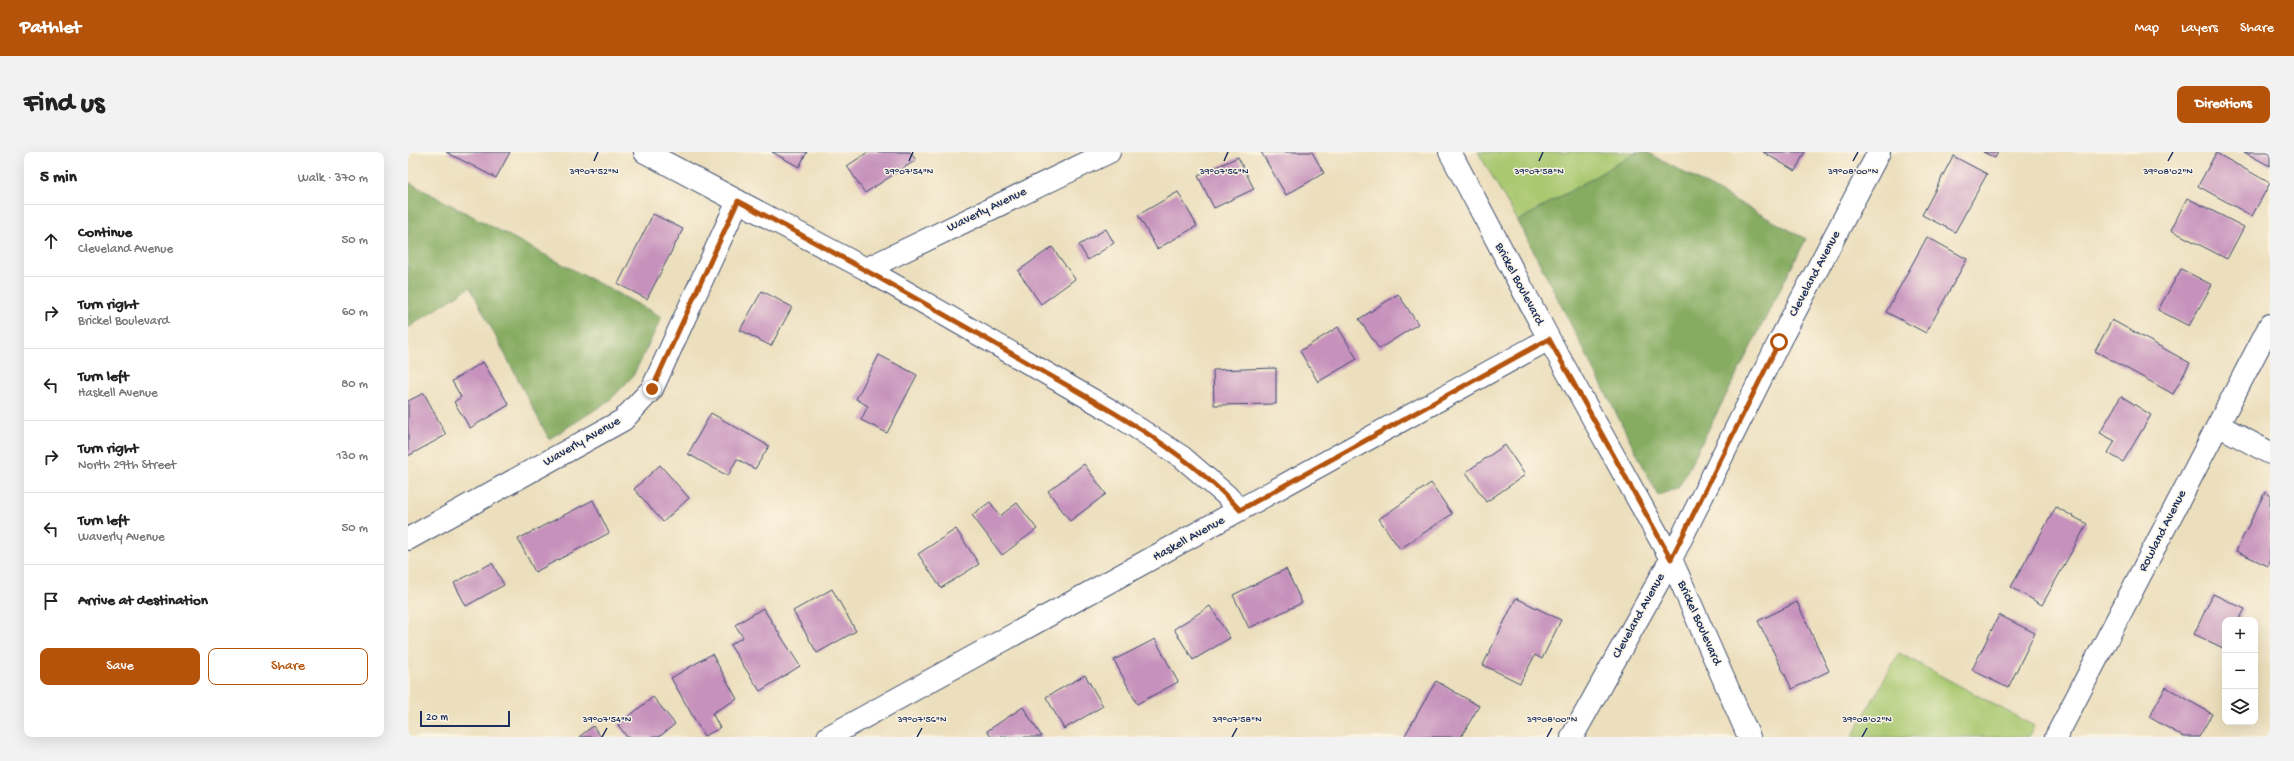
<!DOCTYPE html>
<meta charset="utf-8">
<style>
:root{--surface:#fff;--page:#f2f2f2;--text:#222;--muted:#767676;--line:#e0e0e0;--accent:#b45309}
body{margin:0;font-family:"Gochi Hand",sans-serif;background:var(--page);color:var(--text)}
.controls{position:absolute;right:12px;bottom:12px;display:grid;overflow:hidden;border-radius:8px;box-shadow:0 4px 16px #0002}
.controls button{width:36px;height:36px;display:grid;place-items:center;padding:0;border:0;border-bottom:1px solid var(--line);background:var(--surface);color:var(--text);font:20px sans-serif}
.scale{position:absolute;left:12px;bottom:10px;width:90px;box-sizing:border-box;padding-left:4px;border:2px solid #1b2f5e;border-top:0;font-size:11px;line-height:14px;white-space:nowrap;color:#1b2f5e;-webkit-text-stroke:3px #fcf5e5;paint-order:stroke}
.stop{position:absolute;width:12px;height:12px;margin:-9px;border:3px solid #b45309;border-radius:50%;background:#fff}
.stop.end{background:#b45309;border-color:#fff;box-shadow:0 1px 4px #0008}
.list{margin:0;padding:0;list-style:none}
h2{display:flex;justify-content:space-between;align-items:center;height:52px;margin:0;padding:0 16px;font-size:17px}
h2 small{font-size:13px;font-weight:400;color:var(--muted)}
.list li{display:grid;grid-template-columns:26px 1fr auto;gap:12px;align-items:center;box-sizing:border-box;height:72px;padding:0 16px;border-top:1px solid var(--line)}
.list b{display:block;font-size:15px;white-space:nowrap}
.list p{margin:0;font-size:13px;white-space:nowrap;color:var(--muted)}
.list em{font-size:13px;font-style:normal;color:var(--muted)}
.actions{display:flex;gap:8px;padding:12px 16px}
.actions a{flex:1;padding:9px 0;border:1px solid var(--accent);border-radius:8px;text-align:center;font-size:14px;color:var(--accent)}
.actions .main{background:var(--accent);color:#fff}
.icon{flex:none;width:22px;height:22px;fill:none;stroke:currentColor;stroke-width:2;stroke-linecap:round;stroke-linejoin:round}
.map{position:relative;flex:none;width:1862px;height:585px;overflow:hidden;border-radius:8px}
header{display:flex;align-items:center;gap:24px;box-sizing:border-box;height:56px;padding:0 20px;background:var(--accent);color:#fff}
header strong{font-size:19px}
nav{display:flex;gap:22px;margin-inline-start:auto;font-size:14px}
.intro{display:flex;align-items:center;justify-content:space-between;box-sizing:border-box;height:96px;padding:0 24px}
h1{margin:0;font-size:28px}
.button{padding:10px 18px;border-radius:8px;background:var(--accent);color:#fff;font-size:14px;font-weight:700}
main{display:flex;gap:24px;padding:0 24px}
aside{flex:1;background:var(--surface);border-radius:8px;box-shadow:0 4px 16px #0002}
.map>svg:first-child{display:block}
</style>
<header>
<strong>Pathlet</strong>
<nav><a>Map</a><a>Layers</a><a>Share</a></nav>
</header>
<div class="intro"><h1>Find us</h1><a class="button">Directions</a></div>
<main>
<aside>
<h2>5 min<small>Walk · 370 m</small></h2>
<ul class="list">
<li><svg class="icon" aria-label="ahead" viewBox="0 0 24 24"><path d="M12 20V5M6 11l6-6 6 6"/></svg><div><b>Continue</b><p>Cleveland Avenue</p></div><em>50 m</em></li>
<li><svg class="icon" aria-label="right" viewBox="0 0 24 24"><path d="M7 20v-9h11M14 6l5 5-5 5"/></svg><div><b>Turn right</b><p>Brickel Boulevard</p></div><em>60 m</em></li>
<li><svg class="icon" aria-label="left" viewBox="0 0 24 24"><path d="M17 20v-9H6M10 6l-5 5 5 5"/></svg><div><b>Turn left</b><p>Haskell Avenue</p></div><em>80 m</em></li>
<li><svg class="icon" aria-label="right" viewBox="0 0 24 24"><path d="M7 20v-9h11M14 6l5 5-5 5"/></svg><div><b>Turn right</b><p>North 29th Street</p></div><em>130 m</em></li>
<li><svg class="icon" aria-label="left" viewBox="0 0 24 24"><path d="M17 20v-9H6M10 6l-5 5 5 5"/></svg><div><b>Turn left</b><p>Waverly Avenue</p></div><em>50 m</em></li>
<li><svg class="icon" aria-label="arrive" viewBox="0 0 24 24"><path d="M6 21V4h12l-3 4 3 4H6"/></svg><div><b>Arrive at destination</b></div></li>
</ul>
<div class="actions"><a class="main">Save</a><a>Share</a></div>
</aside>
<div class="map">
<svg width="1862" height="585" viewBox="0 0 1862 585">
<rect width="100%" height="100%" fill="#fcf5e5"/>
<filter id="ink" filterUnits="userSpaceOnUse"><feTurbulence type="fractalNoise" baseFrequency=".025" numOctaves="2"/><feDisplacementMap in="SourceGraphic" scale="8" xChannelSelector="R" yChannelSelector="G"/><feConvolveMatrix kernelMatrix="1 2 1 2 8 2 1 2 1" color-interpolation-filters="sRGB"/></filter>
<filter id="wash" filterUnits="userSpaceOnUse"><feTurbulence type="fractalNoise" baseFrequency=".012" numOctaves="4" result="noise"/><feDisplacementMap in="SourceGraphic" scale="16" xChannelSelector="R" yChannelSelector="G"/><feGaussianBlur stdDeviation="0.9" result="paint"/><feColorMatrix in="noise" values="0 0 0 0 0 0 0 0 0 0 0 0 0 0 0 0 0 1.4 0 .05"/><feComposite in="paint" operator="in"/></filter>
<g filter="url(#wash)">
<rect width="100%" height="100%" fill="#ecdfbd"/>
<path fill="#a9c870" stroke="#627c67" d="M1070 0H1230L1110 69Z
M1491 501 1626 574 1621 585H1444Z"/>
<path fill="#86ac62" stroke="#506e60" d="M1230 0H1238L1398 87 1270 337 1250 343 1110 69Z
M0 30 254 165 225 224 201 249 141 287 62 135 0 176Z"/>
<g id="blocks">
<path fill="#c691bc" d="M38 0H102L88 26Z
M364 0H399L391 15Z
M460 0H502L508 8 457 41 439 14Z
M853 0H904L916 21 878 43Z
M1355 0H1397L1387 19Z
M1575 0H1590L1587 6Z
M1836 0H1862V14Z
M1808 1 1862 31 1844 64 1790 34Z
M1545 4 1579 22 1547 80 1514 63Z
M830 5 846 37 806 56 790 24Z
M770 40 789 74 749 97 730 63Z
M1779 46 1836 75 1819 107 1763 78Z
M245 62 275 77 239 147 210 132Z
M698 77 706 91 680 108 671 93Z
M1519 85 1559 107 1518 181 1478 160Z
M644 95 667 127 633 152 610 119Z
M1773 117 1804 133 1781 174 1750 158Z
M354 139 384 155 363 194 332 178Z
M990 142 1010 172 971 197 951 167Z
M1704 168 1782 211 1765 242 1687 199Z
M930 175 949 207 910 230 892 199Z
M471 203 509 223 479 281 453 268 460 254 448 247Z
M75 210 101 253 62 276 46 250 53 245 44 229Z
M868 216V252L806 253 805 218Z
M16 241 38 283 0 304V249Z
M1713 244 1743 263 1715 310 1700 301 1707 289 1692 281Z
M303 261 361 294 347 317 329 307 320 324 280 302Z
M1097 293 1117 323 1078 350 1058 320Z
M676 312 698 342 662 369 640 339Z
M252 313 281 346 255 370 226 337Z
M1023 331 1044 362 992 397 971 367Z
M1857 340 1862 343V410L1860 414 1828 399Z
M185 348 201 381 127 420 110 387Z
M582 350 592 364 609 351 629 377 594 403 564 363Z
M1648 355 1679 372 1634 453 1603 435Z
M548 377 571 412 533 436 510 402Z
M84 411 96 433 58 454 46 431Z
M878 417 894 451 841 476 825 443Z
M424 437 448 479 409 501 385 459Z
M1805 442 1837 457 1831 468H1817V497L1786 482Z
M1108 446 1153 468 1134 507 1127 503 1112 531 1075 513Z
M1389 450 1421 519 1384 537 1350 469Z
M802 454 822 486 785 508 766 477Z
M355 456 392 514 352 539 322 493 335 485 327 473Z
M1591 463 1627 481 1600 536 1564 518Z
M747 487 770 530 729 552 706 508Z
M304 502 329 547 304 561 312 576 296 584 263 526Z
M677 523 695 554 656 577 638 545Z
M1028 529 1071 554 1053 585H996Z
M1758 535 1804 562 1791 585H1776L1741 565Z
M245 545 267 572 251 585H219L210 573Z
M615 555 634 585H583L579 579Z
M185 574 193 585H171Z"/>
</g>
</g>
<g filter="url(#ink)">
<use href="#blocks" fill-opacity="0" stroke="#3a496c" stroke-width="1"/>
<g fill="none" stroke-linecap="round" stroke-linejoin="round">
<g stroke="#3a496c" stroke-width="24">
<path id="minor" d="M237 0 458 117 700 257 774 305 818 343 832 358
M1042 0 1141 187 1263 407 1341 585
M458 117 701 0
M1810 273 1862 301
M0 387 215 268 244 237 330 49
M420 585 1141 187
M1164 585 1263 407 1371 190 1471 0
M1648 585 1862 173"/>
</g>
<use href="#minor" stroke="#fff" stroke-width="22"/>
</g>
</g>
<g fill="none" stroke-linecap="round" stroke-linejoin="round" filter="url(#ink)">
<path stroke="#b45309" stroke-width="5" d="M244 237 330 49C428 101 524 155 620 211 694 254 773 294 832 358L1141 187 1263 407 1371 190"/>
</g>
<path fill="none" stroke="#1b2f5e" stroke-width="1.5" d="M186 9 190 0M501 9 505 0M816 9 820 0M1131 9 1135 0M1445 9 1450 0M1760 9 1765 0M194 585 199 576M509 585 514 576M824 585 829 576M1139 585 1144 576M1454 585 1459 576"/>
<g text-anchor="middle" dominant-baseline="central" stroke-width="3" stroke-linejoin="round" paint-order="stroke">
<g font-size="13" fill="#1b2f5e" stroke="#fcf5e5">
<text transform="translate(579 58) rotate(-26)">Waverly Avenue</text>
<text transform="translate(1407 122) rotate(-62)">Cleveland Avenue</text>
<text transform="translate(1111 132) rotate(62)">Brickel Boulevard</text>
<text transform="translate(174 290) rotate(-30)">Waverly Avenue</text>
<text transform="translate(1755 379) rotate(-63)">Rowland Avenue</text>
<text transform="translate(781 387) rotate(-29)">Haskell Avenue</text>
<text transform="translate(1231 464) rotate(-61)">Cleveland Avenue</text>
<text transform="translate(1291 471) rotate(66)">Brickel Boulevard</text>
</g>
</g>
<g font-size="10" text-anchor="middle" fill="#1b2f5e" stroke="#fcf5e5" stroke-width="3" stroke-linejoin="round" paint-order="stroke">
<text x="186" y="22">39°07'52"N</text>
<text x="501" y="22">39°07'54"N</text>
<text x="816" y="22">39°07'56"N</text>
<text x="1131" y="22">39°07'58"N</text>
<text x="1445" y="22">39°08'00"N</text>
<text x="1760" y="22">39°08'02"N</text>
<text x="199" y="570">39°07'54"N</text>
<text x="514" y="570">39°07'56"N</text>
<text x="829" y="570">39°07'58"N</text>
<text x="1144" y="570">39°08'00"N</text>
<text x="1459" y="570">39°08'02"N</text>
</g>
</svg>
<div class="controls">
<button>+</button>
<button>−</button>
<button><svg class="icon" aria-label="layers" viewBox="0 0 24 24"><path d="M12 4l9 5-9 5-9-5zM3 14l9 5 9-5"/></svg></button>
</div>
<div class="scale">20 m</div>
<div class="stop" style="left:1371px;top:190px"></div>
<div class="stop end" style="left:244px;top:237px"></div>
</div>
</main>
